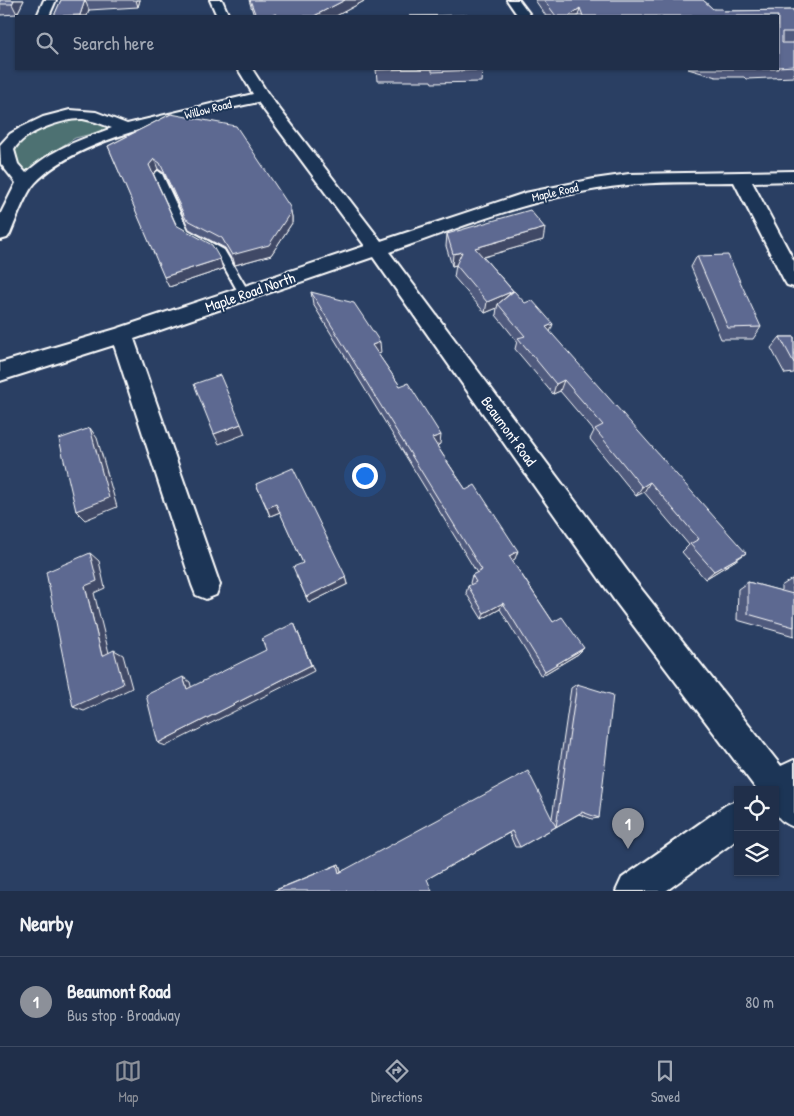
<!DOCTYPE html>
<meta charset="utf-8">
<style>
:root{--surface:#202f4a;--page:#2d3b54;--text:#f1f3f6;--muted:#a2a9b5;--line:#3d4a62;--accent:#8c9099}
body{margin:0;font-family:"Patrick Hand",sans-serif;background:var(--page);color:var(--text)}
.controls{position:absolute;right:15px;bottom:15px;display:grid;overflow:hidden;border-radius:0px;box-shadow:0 1px 4px #0004}
.controls button{width:45px;height:45px;display:grid;place-items:center;padding:0;border:0;border-bottom:1px solid var(--line);background:var(--surface);color:var(--text);font:25px sans-serif}
.you{position:absolute;left:364px;top:475px;width:18px;height:18px;margin:-12px;border:4px solid #fff;border-radius:50%;background:#1a73e8;box-shadow:0 0 0 8px #1a73e833}
.badge{display:grid;place-items:center;width:32px;height:32px;border-radius:50%;background:var(--accent);color:#fff;font-size:16px;font-weight:700}
.pin{position:absolute;translate:-50% -41px;filter:drop-shadow(0 1px 2px #0008)}
.pin::after{content:'';position:absolute;top:26px;width:18px;height:15px;background:inherit;clip-path:polygon(0 0,100% 0,50% 100%)}
.list{margin:0;padding:0;list-style:none}
h2{display:flex;justify-content:space-between;align-items:center;height:65px;margin:0;padding:0 20px;font-size:21px}
h2 small{font-size:16px;font-weight:400;color:var(--muted)}
.list li{display:grid;grid-template-columns:32px 1fr auto;gap:15px;align-items:center;box-sizing:border-box;height:90px;padding:0 20px;border-top:1px solid var(--line)}
.list b{display:block;font-size:19px;white-space:nowrap}
.list p{margin:0;font-size:16px;white-space:nowrap;color:var(--muted)}
.list em{font-size:16px;font-style:normal;color:var(--muted)}
.icon{flex:none;width:28px;height:28px;fill:none;stroke:currentColor;stroke-width:2;stroke-linecap:round;stroke-linejoin:round}
.map{position:relative;flex:none;width:794px;height:891px;overflow:hidden}
.search{position:absolute;background:var(--surface);box-shadow:0 1px 4px #0004;left:15px;right:15px;top:15px;height:55px;display:flex;align-items:center;gap:12px;box-sizing:border-box;padding:0 18px;border-radius:0px;color:var(--muted);font-size:19px}
.sheet{height:155px;background:var(--surface)}
nav{display:flex;justify-content:space-around;align-items:center;box-sizing:border-box;height:70px;border-top:1px solid var(--line);background:var(--surface);font-size:14px;color:var(--muted)}
nav a{display:grid;justify-items:center;gap:2px}
nav .on{color:var(--accent)}
.map>svg:first-child{display:block}
</style>
<div class="map">
<svg width="794" height="891" viewBox="0 0 794 891">
<rect width="100%" height="100%" fill="#2a3f63"/>
<filter id="ink" filterUnits="userSpaceOnUse"><feTurbulence type="fractalNoise" baseFrequency=".02" numOctaves="2"/><feDisplacementMap in="SourceGraphic" scale="10" xChannelSelector="R" yChannelSelector="G"/><feConvolveMatrix kernelMatrix="1 2 1 2 8 2 1 2 1" color-interpolation-filters="sRGB"/></filter>
<g filter="url(#ink)">
<path fill="#4e7172" stroke="#a6b8b8" d="M78 114 125 129 109 134H91L75 138 43 158 45 165 26 182 16 175 10 142Z"/>
<g fill="none" stroke-linecap="round" stroke-linejoin="round">
<g stroke="#fff" stroke-width="4">
<path id="lane" d="M158 171 162 174 188 230 224 250 250 294 249 297H241L217 254 181 234 154 174Z"/>
</g>
<g stroke="#fff" stroke-width="4">
<path id="street" d="M44 0H56L49 16H37Z
M210 0H222L229 16H217Z
M507 0H519L531 16H518Z
M238 69H252L268 94 381 241 525 193 594 179 629 174 794 171V181L752 182 794 261V287L787 285 784 280 734 182C699 183 663 181 628 185 545 193 467 225 389 252L635 581 781 766 794 760V827C772 818 775 811 775 790H757L615 601 373 257 134 339 220 585 216 595 206 599 196 595 192 585 114 345 0 381V363L116 329 365 246 258 102C193 117 81 134 35 183 25 194 16 220 10 234L7 238 0 240V215L16 183 1 164 0 145 10 134 20 128 43 117 70 110 96 112 127 124 253 94ZM83 119 96 122 112 128C79 140 52 149 26 173L18 164 14 150C23 132 64 118 83 119Z
M738 800V839L666 891H616L622 878 726 805Z"/>
</g>
<use href="#lane" fill="#1d3557" fill-rule="evenodd"/>
<use href="#street" fill="#1d3557" fill-rule="evenodd"/>
</g>
<path fill="#505a7d" stroke="#fff" d="M0 0H24L17 14 0 15Z
M61 0H140L138 7 89 10 87 16H54Z
M249 0H366L336 16H254Z
M535 0H703L713 9 724 11 794 10V77L746 79 744 77H716L688 69H778V16H546Z
M376 69H482V70L481 82 432 83 431 81H377Z
M171 114 290 207 292 217V223L271 255 235 265 225 248 189 229 164 173 158 169 153 174 176 225 220 259 223 269 169 287 108 146Z
M447 234 543 240 483 257 550 332 736 560 705 579 682 552 689 545 644 492 636 496 590 439 594 431 560 391 553 394 515 349 517 341 496 315 497 308 485 313 454 277 456 265 452 266 446 246Z
M697 256 761 327 753 339H721L691 267Z
M311 292 381 353 378 354 440 444 437 446 466 490 515 559 512 560 553 622 584 648 578 654 541 676 500 609 482 619 466 593 468 586 471 585 470 583 472 575 477 573 313 304Z
M780 337H794V373L785 374 771 348Z
M256 484 346 577 348 584 309 603 296 575 303 563 280 512 270 516Z
M792 579H794V636L737 620 738 589 748 582 781 591V586Z
M577 684 599 818 592 819 579 814 520 847H515L509 833 427 879 273 891 339 864 341 871 552 818 571 688Z"/>
<path fill="#414a66" stroke="#fff" d="M14 0H24L17 14 12 4Z
M85 0 89 10 87 16H80V15Z
M136 0H140L138 7Z
M345 0H366L336 16H314Z
M580 8 578 16H569Z
M277 14V16H257Z
M154 159 158 169 152 175 149 165Z
M290 207 292 217V223L271 255 235 265 232 255Z
M545 228 543 240 473 260 475 248Z
M462 252 460 264 452 266 453 254Z
M220 259 223 269 169 287 164 277Z
M513 291 498 304 497 308 485 313 487 302Z
M553 324 549 335 546 327Z
M380 342 381 353 373 356 372 345Z
M564 380 560 391 553 394 556 384Z
M241 424 245 434 219 444 214 434Z
M90 428 97 438 117 507 85 520 76 511Z
M441 435 440 444 431 448 432 438Z
M650 482 644 492 636 496 642 487Z
M276 504 280 512 270 516 267 508Z
M518 551 515 559 506 564 509 556Z
M90 553 99 561 105 588 94 593 111 661 102 656 85 586Z
M746 553 736 560 705 579 714 571Z
M346 577 348 584 309 603 306 597Z
M503 603 500 609 482 619 484 613Z
M294 623 314 671 166 746 158 743 311 665Z
M584 648 578 654 541 676 545 671Z
M114 650 123 655 132 688 84 711 73 707Z
M183 677 190 682 193 694 187 689Z
M339 864 341 871 339 873 337 865Z"/>
<path fill="#5d6991" stroke="#fff" d="M0 0H14L12 4H0Z
M61 0H85L80 15 54 16Z
M250 0H345L314 16H276L277 14 256 16Z
M544 0H703L713 9H722L724 11 794 10V32H782V43H794V66L778 67V16H583L580 8 569 16H556Z
M469 15V16H409Z
M376 69H482V70L432 72V69L376 70Z
M171 114 236 126 290 207V213L269 245 232 255 222 238 186 219 160 163 154 159 149 165 176 225 212 245 220 259 164 277 108 146Z
M530 210 545 228 475 248 513 291 487 302 456 265 462 252 453 254 447 234Z
M728 255 761 327 728 328 697 256Z
M514 291 525 303 532 300 553 324 546 327 746 553 714 571 690 544 699 539 650 482 642 487 595 429 603 425 564 380 556 384 518 338 525 336 498 304Z
M311 292 354 303 380 342 372 345 400 386 408 383 441 435 432 438 448 463 466 490 475 485 518 551 509 556 553 622 562 617 584 648 545 671 503 603 484 613 468 586 476 582 472 575 482 570Z
M780 337H794V363Z
M220 375 241 424 214 434 194 384Z
M90 428 109 498 76 511 59 439Z
M293 468 346 577 306 597 293 567 303 563 276 504 267 508 256 484Z
M90 553 97 581 85 586 102 656 114 650 123 684 73 707 46 572Z
M792 579H794V627L748 614V582L793 594Z
M294 623 311 665 158 743 146 695 183 677 187 689 266 650 262 639Z
M577 684 613 695 599 818 582 812 520 847 512 831 427 879 432 891H274L337 865 339 873 528 771 556 827Z"/>
</g>
<g text-anchor="middle" dominant-baseline="central" stroke-width="4" stroke-linejoin="round" paint-order="stroke">
<g font-size="12" fill="#fff" stroke="#1d3557">
<text transform="translate(208 109) rotate(-14)">Willow Road</text>
<text transform="translate(555 192) rotate(-13)">Maple Road</text>
</g>
<g font-size="15" fill="#fff" stroke="#1d3557">
<text transform="translate(250 292) rotate(-19)">Maple Road North</text>
<text transform="translate(509 431) rotate(54)">Beaumont Road</text>
</g>
</g>
</svg>
<div class="controls">
<button><svg class="icon" aria-label="locate" viewBox="0 0 24 24"><circle cx="12" cy="12" r="6"/><path d="M12 2v4M12 18v4M2 12h4M18 12h4"/></svg></button>
<button><svg class="icon" aria-label="layers" viewBox="0 0 24 24"><path d="M12 4l9 5-9 5-9-5zM3 14l9 5 9-5"/></svg></button>
</div>
<div class="you"></div>
<div class="pin badge" style="left:628px;top:849px">1</div>
<div class="search"><svg class="icon" aria-label="search" viewBox="0 0 24 24"><circle cx="10" cy="10" r="6"/><path d="M15 15l6 6"/></svg>Search here</div>
</div>
<section class="sheet">
<h2>Nearby<small></small></h2>
<ul class="list">
<li><span class="badge">1</span><div><b>Beaumont Road</b><p>Bus stop · Broadway</p></div><em>80 m</em></li>
</ul>
</section>
<nav>
<a class="on"><svg class="icon" aria-label="map" viewBox="0 0 24 24"><path d="M3 6l6-2 6 2 6-2v14l-6 2-6-2-6 2zM9 4v14M15 6v14"/></svg>Map</a>
<a><svg class="icon" aria-label="directions" viewBox="0 0 24 24"><path d="M12 3l9 9-9 9-9-9zM9 14v-3h6M13 9l2 2-2 2"/></svg>Directions</a>
<a><svg class="icon" aria-label="saved" viewBox="0 0 24 24"><path d="M7 4h10v16l-5-4-5 4z"/></svg>Saved</a>
</nav>
